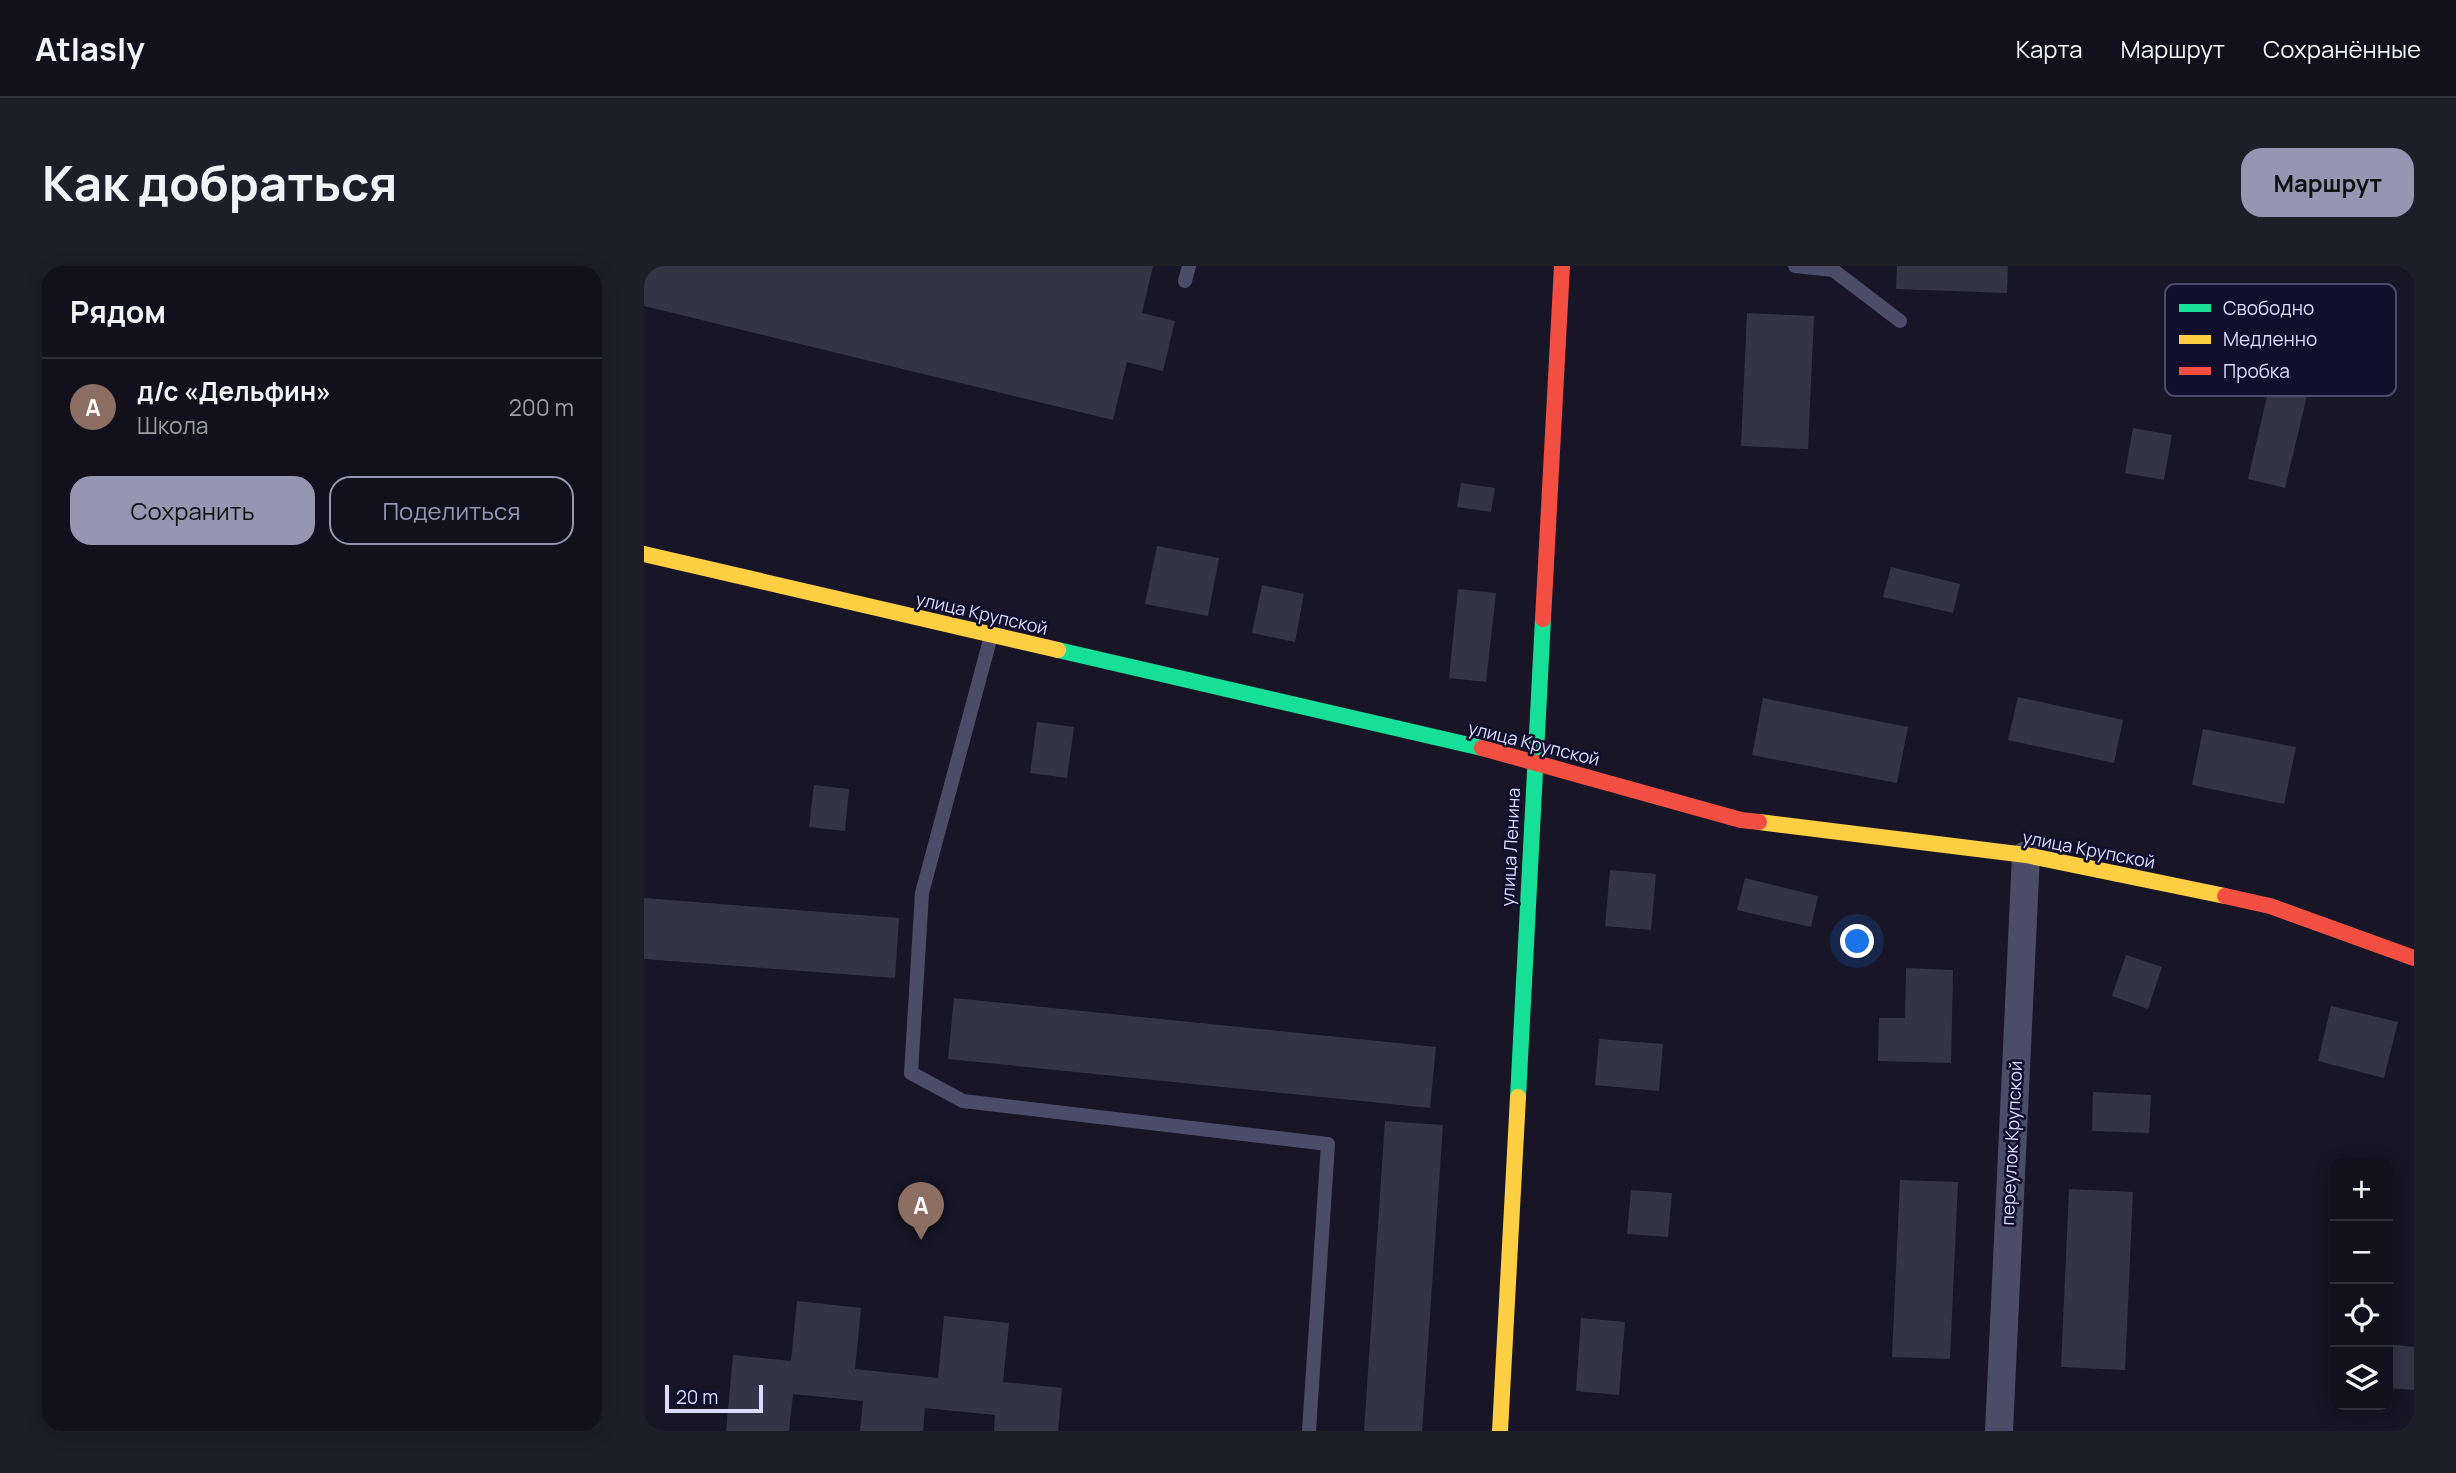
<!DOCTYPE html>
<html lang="ru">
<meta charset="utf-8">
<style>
:root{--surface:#11101c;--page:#1e1e29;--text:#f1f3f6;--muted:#9c9da3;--line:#30303b;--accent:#9696b3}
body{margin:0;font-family:Manrope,sans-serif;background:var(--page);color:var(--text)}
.controls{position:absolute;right:21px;bottom:21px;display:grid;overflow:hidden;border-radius:14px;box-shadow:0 4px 18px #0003}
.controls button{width:63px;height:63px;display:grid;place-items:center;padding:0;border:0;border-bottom:2px solid var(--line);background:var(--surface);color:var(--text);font:35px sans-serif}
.scale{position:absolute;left:21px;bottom:18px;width:98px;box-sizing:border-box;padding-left:7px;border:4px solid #dbdbff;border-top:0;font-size:19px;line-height:24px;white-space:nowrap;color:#dbdbff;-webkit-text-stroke:5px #110f2c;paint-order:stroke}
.you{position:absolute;left:1214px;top:676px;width:24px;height:24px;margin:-18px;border:5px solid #fff;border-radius:50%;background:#1a73e8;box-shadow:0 0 0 10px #1a73e833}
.badge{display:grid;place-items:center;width:46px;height:46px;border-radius:50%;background:var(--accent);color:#fff;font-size:23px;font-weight:700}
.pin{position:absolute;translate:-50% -58px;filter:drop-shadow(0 2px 4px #0008)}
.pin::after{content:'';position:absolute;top:37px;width:24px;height:21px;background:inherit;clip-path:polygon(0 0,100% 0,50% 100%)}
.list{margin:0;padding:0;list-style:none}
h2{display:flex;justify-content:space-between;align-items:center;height:91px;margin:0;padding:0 28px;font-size:30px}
h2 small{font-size:23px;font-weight:400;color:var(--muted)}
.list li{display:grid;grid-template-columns:46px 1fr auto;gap:21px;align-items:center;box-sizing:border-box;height:98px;padding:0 28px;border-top:2px solid var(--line)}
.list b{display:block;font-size:26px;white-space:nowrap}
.list p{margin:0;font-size:23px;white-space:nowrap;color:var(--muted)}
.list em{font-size:23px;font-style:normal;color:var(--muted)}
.actions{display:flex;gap:14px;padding:21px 28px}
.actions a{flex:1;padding:16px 0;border:2px solid var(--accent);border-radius:21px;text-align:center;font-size:24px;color:var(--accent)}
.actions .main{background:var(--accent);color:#111}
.icon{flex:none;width:38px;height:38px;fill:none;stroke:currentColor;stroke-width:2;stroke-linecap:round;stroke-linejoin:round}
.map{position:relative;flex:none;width:1770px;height:1165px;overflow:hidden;border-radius:21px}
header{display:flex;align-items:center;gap:42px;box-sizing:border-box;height:98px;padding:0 35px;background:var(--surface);border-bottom:2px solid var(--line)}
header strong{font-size:33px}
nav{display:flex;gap:38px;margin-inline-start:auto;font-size:24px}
.intro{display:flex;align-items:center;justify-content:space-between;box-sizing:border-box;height:168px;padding:0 42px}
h1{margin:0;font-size:49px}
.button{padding:18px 32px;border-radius:21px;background:var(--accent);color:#111;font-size:24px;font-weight:700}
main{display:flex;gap:42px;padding:0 42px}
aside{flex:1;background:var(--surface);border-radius:21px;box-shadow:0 4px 18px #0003}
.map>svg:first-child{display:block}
</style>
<header>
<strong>Atlasly</strong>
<nav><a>Карта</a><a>Маршрут</a><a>Сохранённые</a></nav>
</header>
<div class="intro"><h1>Как добраться</h1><a class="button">Маршрут</a></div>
<main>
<aside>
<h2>Рядом<small></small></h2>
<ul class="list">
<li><span class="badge" style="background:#8d6e63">A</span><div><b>д/с «Дельфин»</b><p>Школа</p></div><em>200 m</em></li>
</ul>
<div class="actions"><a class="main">Сохранить</a><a>Поделиться</a></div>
</aside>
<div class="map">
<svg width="1770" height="1165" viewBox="0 0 1770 1165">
<rect width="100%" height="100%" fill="#171526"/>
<path fill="#353447" d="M0 0H509L498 47 531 55 519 105 483 96 469 154 0 40Z
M1253 0H1364L1363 27 1252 23Z
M1103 47 1170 50 1164 183 1097 180Z
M1629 104 1667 113 1641 222 1604 213Z
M1489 162 1528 169 1520 214 1481 207Z
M817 217 851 222 847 246 813 241Z
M513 280 575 292 564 350 501 338Z
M1247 301 1316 318 1309 347 1239 331Z
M618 319 660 328 651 376 608 367Z
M814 323 852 327 842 416 805 412Z
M1374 431 1479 454 1470 497 1364 474Z
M1119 432 1264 461 1253 517 1108 489Z
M393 456 430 461 423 512 386 507Z
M1559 463 1652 481 1640 538 1548 519Z
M170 519 205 523 201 565 165 561Z
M966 604 1012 608 1007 664 961 660Z
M1101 612 1174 630 1167 661 1093 644Z
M0 632 255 652 251 712 0 693Z
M1482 689 1518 701 1504 743 1468 730Z
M1262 702 1309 704 1307 797 1234 795 1235 752H1261Z
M310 732 792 781 786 842 304 793Z
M1687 740 1754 756 1740 812 1674 795Z
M955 773 1019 778 1015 825 951 819Z
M1449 826 1507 829 1505 867 1448 865Z
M741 855 799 859 778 1165H720Z
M1256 914 1314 916 1306 1093 1248 1091Z
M1425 923 1489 926 1481 1104 1417 1101Z
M987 924 1028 927 1024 971 983 968Z
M153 1035 217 1042 211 1103 294 1112 300 1050 365 1057 359 1116 418 1122 414 1165H350L351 1149 281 1142 279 1165H216L219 1135 149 1128 145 1165H82L89 1089 147 1095Z
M937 1052 981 1056 975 1129 932 1125Z
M1744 1078 1770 1081V1124L1744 1122Z"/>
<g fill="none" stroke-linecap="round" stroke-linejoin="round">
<path stroke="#4b4c67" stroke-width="14" d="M1151 0 1189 4 1256 55
M541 15 545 0
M347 370 278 627 267 807 319 835 684 878 665 1165"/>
<path stroke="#4b4c67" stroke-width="28" d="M1355 1165 1382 589"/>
<path stroke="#16e098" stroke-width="16" d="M414 384 838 482
M874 831 899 353"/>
<path stroke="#ffcf43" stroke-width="16" d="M0 288 414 384
M1115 556 1382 589 1581 630
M856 1165 874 831"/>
<path stroke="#f24e42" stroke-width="16" d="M899 353 918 0
M838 482 1097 554 1115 556
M1581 630 1626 640 1770 692"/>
</g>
<g text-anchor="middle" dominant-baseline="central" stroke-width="5" stroke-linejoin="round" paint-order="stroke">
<g font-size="18" fill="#dbdbff" stroke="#110f2c">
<text transform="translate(338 347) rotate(13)">улица Крупской</text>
<text transform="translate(890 477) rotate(14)">улица Крупской</text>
<text transform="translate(866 581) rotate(-87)">улица Ленина</text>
<text transform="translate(1445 583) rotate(11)">улица Крупской</text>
<text transform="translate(1367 877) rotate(-87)">переулок Крупской</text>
</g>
</g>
<rect x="1521" y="18" width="231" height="112" rx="10" fill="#110f2c" stroke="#4e4c6b" stroke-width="2"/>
<rect x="1535" y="38" width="32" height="8" fill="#16e098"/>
<rect x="1535" y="69" width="32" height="9" fill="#ffcf43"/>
<rect x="1535" y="101" width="32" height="8" fill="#f24e42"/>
<g font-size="19" fill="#dbdbff">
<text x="1579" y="49">Свободно</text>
<text x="1579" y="80">Медленно</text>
<text x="1579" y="112">Пробка</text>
</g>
</svg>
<div class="controls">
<button>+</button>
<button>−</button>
<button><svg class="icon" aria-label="locate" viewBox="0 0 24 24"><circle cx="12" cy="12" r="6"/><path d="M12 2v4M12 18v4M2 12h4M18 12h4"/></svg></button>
<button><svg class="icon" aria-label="layers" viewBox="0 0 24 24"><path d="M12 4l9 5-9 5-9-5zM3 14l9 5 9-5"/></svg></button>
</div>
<div class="scale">20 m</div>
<div class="you"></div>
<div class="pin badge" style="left:277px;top:974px;background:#8d6e63">A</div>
</div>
</main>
